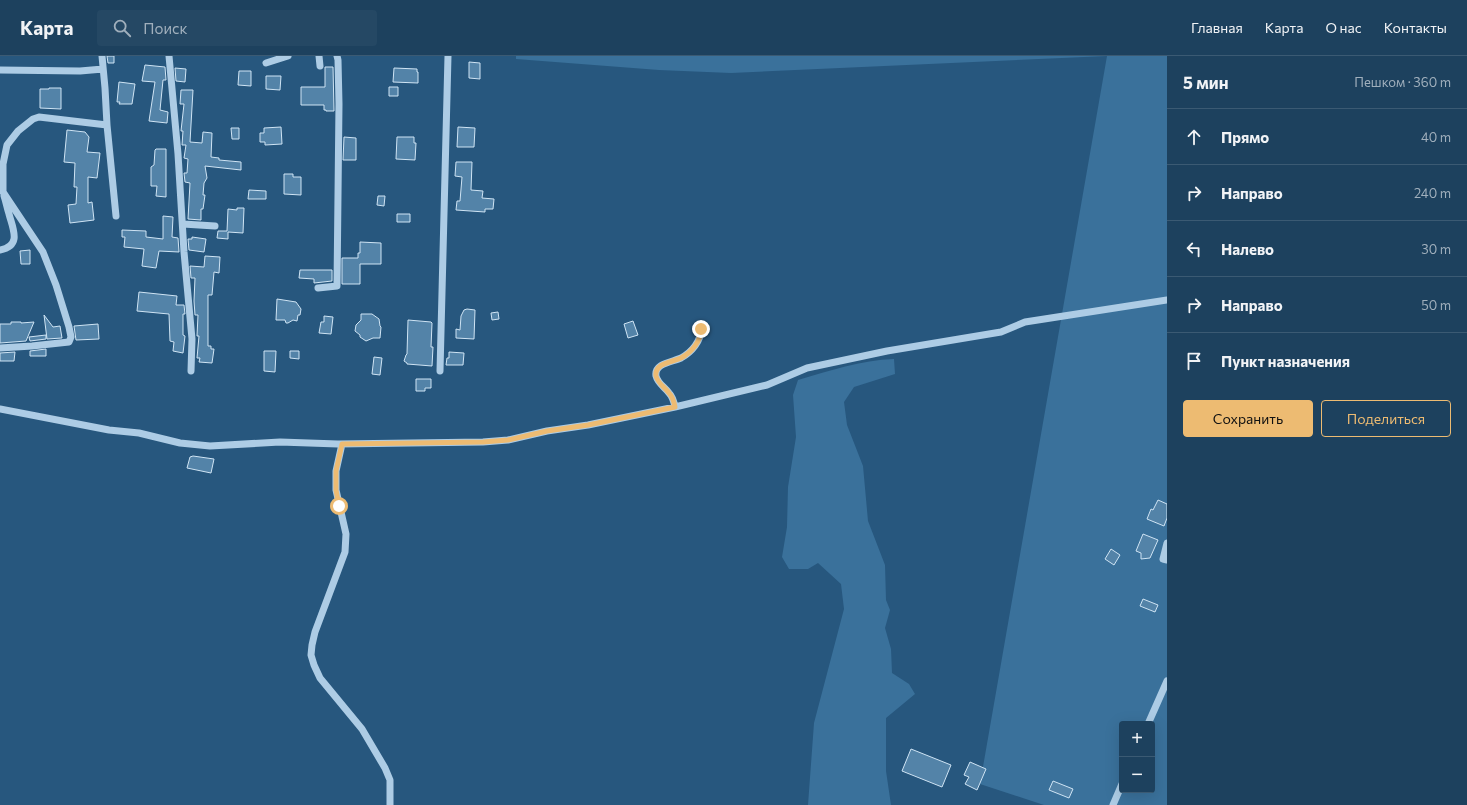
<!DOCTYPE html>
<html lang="ru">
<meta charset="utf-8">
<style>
:root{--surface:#1d415e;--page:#254864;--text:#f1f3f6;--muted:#a0afbc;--line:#3b5a73;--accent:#edbb72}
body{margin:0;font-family:Commissioner,sans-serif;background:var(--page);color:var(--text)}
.controls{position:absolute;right:12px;bottom:12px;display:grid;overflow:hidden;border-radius:4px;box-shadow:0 4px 16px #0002}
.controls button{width:36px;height:36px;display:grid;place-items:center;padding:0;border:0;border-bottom:1px solid var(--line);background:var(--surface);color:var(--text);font:20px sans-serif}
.stop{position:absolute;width:12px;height:12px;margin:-9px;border:3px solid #edbb72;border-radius:50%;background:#fff}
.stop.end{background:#edbb72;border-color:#fff;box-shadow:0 1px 4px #0008}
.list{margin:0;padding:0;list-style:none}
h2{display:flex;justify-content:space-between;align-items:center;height:52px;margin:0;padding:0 16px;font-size:17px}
h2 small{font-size:13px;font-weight:400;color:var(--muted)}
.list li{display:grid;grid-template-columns:26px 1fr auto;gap:12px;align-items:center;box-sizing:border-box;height:56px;padding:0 16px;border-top:1px solid var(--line)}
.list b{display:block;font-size:15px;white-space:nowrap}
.list em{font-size:13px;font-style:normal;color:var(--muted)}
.actions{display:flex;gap:8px;padding:12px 16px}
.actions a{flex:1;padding:9px 0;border:1px solid var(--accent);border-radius:4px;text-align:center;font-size:14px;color:var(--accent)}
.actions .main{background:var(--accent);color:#111}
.icon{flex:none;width:22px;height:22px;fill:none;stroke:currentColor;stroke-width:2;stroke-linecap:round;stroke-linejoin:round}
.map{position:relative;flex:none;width:1167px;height:749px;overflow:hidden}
header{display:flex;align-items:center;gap:24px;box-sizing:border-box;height:56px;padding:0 20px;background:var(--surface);border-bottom:1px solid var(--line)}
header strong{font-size:19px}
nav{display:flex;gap:22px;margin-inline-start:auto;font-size:14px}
.search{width:280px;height:36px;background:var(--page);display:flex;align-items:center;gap:10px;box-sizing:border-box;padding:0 14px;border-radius:4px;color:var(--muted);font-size:15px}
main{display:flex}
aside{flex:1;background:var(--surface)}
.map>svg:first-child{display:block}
</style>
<header>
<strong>Карта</strong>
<div class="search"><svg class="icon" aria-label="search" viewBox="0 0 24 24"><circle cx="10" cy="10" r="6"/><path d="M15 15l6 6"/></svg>Поиск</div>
<nav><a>Главная</a><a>Карта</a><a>О нас</a><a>Контакты</a></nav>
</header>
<main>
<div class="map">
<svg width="1167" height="749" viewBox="0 0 1167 749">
<rect width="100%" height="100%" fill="#27577e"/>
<path fill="#3a719b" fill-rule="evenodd" d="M516 0H1167V749H1044L980 728 1107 0 731 17 659 14 516 3ZM1122 668H1152V734H1122Z
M894 303 895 318 854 331 844 346 847 369 863 410 868 465 885 509 886 544 890 554 885 572 891 593 892 617 909 628 915 638 886 662V715L891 749H808L814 667 844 553 841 528 818 507 808 513H789L782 501 787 471 788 431 796 381 793 339 798 324C829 315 861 304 894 303Z"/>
<path fill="#5383a8" stroke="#cfe4f4" d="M107 0H114V7H108Z
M469 6 480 7V23L469 22Z
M145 9 165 11 166 24H163L160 54 168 56 167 67 149 65 155 26 142 25Z
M325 11H333L334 55H326V54H324V49H301V31H325Z
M175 12 186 13 185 26 176 25Z
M394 12 417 13V16H418V27L393 26Z
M239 15H251V30L238 29Z
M266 20H281L280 34 266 33Z
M119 26 135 28 132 48H119L120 46H117Z
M389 31H398V40H389Z
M49 32H61V53L40 52V33H49Z
M181 34H193L190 86 202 87 203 76 212 77 211 101 219 102V104L241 106V114L205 110 207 122 204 127 203 139H205L203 153H201V164L188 163 190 127 185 126 184 117H187L188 103 184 102 186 89H182L183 75H181L184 48H180Z
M281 71 282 88 265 89V86H260V77H264V72Z
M458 71 475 72 474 91H457Z
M231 72H239V83H232Z
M67 74 85 76 89 81 87 96 100 97 97 122 88 121V147L92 146 94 164 70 167 68 149 76 148 77 131H74L75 107 64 106Z
M344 81 356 82V104H343Z
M397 81H414V87H416L415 104 396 103Z
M156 93H166V141L156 140 157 130H151V111L154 109 155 94Z
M456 106H472L471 134 483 135 482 142 494 143 493 153H485V156L456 154 457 145H460L462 121 455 120Z
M284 118H293V121H301V139L284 138Z
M249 134 266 135V143H248Z
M378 140H385L384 150 377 149Z
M237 152H244L243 177 228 176V183L217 182 218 175H227L228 153 237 154Z
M397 158H410V166H397Z
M163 160 173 161 172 181 178 182 179 196 159 195 156 212 142 210 144 193 124 191 125 181H122V174L146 175V181L163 183Z
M192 181 206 183 204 196 189 194 188 183H192Z
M360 186 381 187V208H360V228H342V202H358V197H360Z
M30 194V208H21L20 195Z
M205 200 220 201 219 217 214 216 212 239H208V290H211V293H214L212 307 199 306 200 302H197L199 280H197L198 259H195L194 245 195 222H191L190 210 204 211Z
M300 214H332V225L314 227V223L299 222Z
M139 236 177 240 176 249H184L185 258H183V279L185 280 183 297 173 295 174 286 170 285 169 258 137 255Z
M277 243 296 246 301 253 300 259H298L297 265 293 264 288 267H286L285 264H276Z
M467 253 475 254 474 283 456 282V273L460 274 461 260 464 254Z
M498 256 499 263 492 264 491 257Z
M361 258H372L379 263 380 270 381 271 380 282H373L366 285 360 281V279L355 275 356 269 361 264Z
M44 259 53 271 60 270 62 282 47 283Z
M324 260 333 261 331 278 319 277 321 266H324Z
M408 264 431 266 432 267 431 291H433L432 310 407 308V307L404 305 406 299 407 298Z
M633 265 638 279 628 282 624 268Z
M11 266H21V267L34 266 26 285 0 287V268H11Z
M98 268 99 283 76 284 74 270Z
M46 279V283L30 285 29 281Z
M46 293V300H30V295Z
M264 295H276L275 316 264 315Z
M290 295H299V303L290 302Z
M15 296 14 305H0V297Z
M449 296 464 297 463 309H446L447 302H449Z
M374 301 382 302 380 319 372 318Z
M416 323H431V332H425V335H416Z
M193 400 214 403 211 417 187 412 190 401Z
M1158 444 1167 448V462L1164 470 1147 463 1151 453 1153 454Z
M1143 478 1158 484 1150 502 1141 503V497L1136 495Z
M1111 493 1120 499 1114 509 1105 503Z
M1143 543 1158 549 1155 556 1140 550Z
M911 693 951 709 942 731 902 715Z
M970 706 986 713 977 734 965 728 969 721 964 719Z
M1053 725 1073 733 1069 742 1049 734Z"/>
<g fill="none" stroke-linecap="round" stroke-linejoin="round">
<path stroke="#adcce5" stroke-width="7" d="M102 0 105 32 107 69 116 160
M169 0 178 98 184 196 192 283 191 315
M319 0 320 10
M266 7 288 0
M0 14 80 15 103 13
M183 168 215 170
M0 194C22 190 13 173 9 158 7 152 6 146 4 140
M318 232 337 230 339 48 338 4 337 0
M0 292 32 290 69 286 71 281 69 271 56 229 43 196 3 136V108L7 89 18 75 33 63 39 61 107 69
M440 315 448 0
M675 351C674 346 672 340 669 337 665 331 658 328 656 320 654 307 673 306 681 302 692 296 701 285 701 273
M0 353 109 374 139 377 180 387 210 390 280 386 338 388 483 386 508 384 547 375 588 369 675 351 767 329 807 312 887 295 1001 276 1025 266 1167 244
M342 388 336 415V434L346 478 345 496 315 576 312 589 311 599 314 609 320 622 362 673 385 712 390 724V749
M1167 487 1163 503 1167 504
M1148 668 1167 625
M1113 749 1122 728"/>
</g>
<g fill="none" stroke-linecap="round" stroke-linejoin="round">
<path stroke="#edbb72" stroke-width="5" d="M339 450 336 434V415L342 388 483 386 508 384 547 375 588 369 675 351C674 346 672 340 669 337 665 331 658 328 656 320 654 307 673 306 681 302 692 296 701 285 701 273"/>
</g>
</svg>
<div class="controls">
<button>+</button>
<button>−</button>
</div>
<div class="stop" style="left:339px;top:450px"></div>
<div class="stop end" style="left:701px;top:273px"></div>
</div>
<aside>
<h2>5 мин<small>Пешком · 360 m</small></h2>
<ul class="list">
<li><svg class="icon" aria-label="ahead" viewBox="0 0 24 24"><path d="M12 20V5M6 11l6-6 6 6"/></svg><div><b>Прямо</b></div><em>40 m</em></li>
<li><svg class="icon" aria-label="right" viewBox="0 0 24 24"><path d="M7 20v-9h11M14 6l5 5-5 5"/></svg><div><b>Направо</b></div><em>240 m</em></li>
<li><svg class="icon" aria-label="left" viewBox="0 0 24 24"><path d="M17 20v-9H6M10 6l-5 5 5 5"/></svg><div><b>Налево</b></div><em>30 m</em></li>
<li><svg class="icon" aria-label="right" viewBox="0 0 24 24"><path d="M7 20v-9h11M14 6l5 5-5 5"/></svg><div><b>Направо</b></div><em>50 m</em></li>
<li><svg class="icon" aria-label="arrive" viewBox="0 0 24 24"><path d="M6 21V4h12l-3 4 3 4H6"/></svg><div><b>Пункт назначения</b></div></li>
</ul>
<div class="actions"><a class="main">Сохранить</a><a>Поделиться</a></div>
</aside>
</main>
